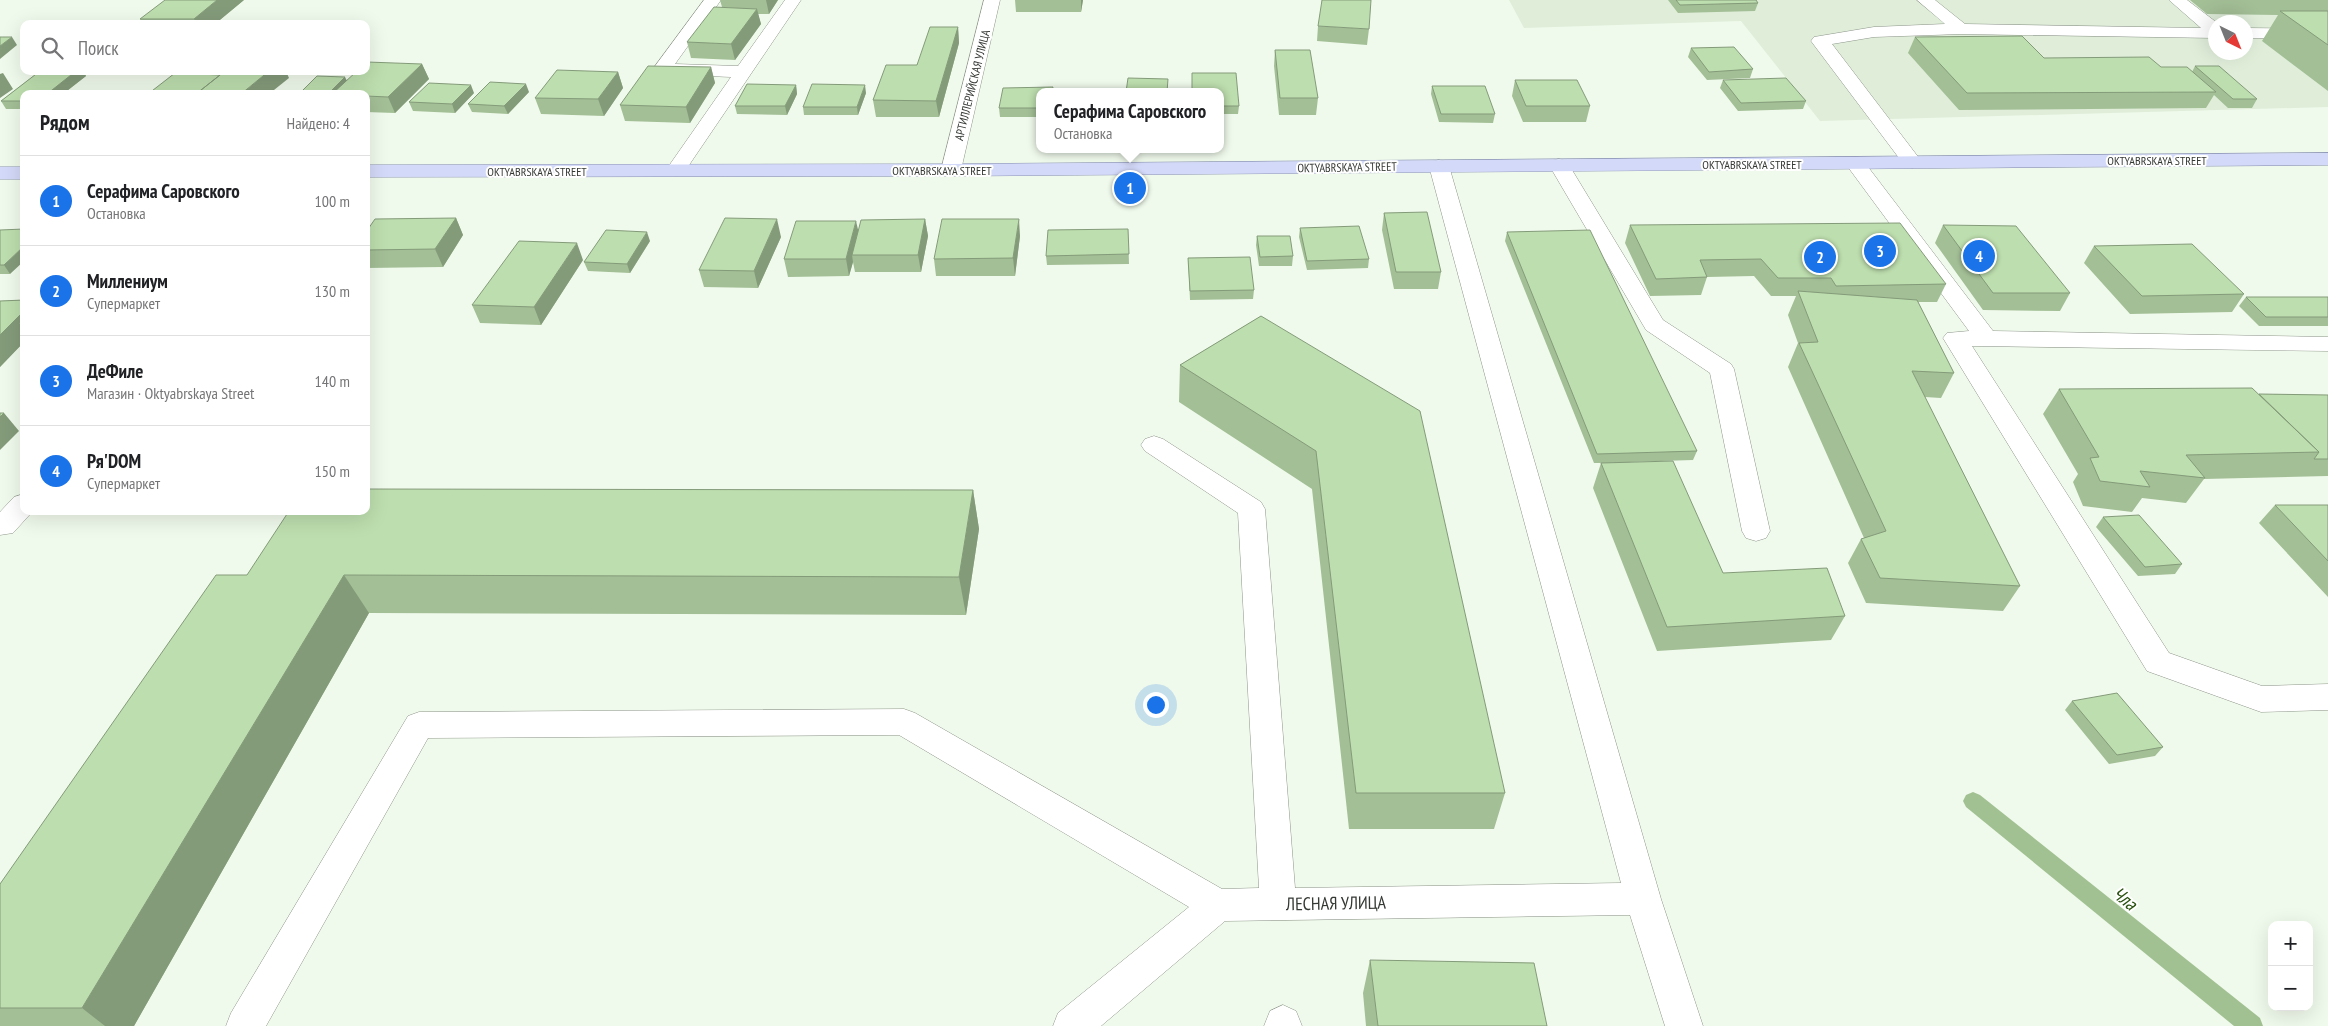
<!DOCTYPE html>
<html lang="ru">
<meta charset="utf-8">
<style>
:root{--surface:#fff;--page:#f6f6f6;--text:#202124;--muted:#757577;--line:#e0e0e0;--accent:#1a73e8}
body{margin:0;font-family:"PT Sans Narrow",sans-serif;background:var(--page);color:var(--text)}
.controls{position:absolute;right:15px;bottom:15px;display:grid;overflow:hidden;border-radius:10px;box-shadow:0 5px 20px #0002}
.controls button{width:45px;height:45px;display:grid;place-items:center;padding:0;border:0;border-bottom:1px solid var(--line);background:var(--surface);color:var(--text);font:25px sans-serif}
.compass{position:absolute;left:2208px;top:15px;width:45px;height:45px;border-radius:50%;background:var(--surface);box-shadow:0 5px 20px #0002;rotate:137deg}
.you{position:absolute;left:1155px;top:704px;width:18px;height:18px;margin:-12px;border:4px solid #fff;border-radius:50%;background:#1a73e8;box-shadow:0 0 0 8px #1a73e833}
.badge{display:grid;place-items:center;width:32px;height:32px;border-radius:50%;background:var(--accent);color:#fff;font-size:16px;font-weight:700}
.pin{position:absolute;translate:-50% -50%;border:2px solid #fff;box-shadow:0 1px 5px #0006}
.popup{position:absolute;left:1036px;top:88px;width:188px;height:65px;box-sizing:border-box;display:grid;place-content:center;border-radius:10px;background:var(--surface);filter:drop-shadow(0 1px 4px #0005);font-size:16px;white-space:nowrap;color:var(--muted)}
.popup b{font-size:19px;color:var(--text)}
.popup::after{content:'';position:absolute;left:50%;top:100%;margin-left:-10px;border:10px solid transparent;border-top-color:var(--surface)}
.list{margin:0;padding:0;list-style:none}
h2{display:flex;justify-content:space-between;align-items:center;height:65px;margin:0;padding:0 20px;font-size:21px}
h2 small{font-size:16px;font-weight:400;color:var(--muted)}
.list li{display:grid;grid-template-columns:32px 1fr auto;gap:15px;align-items:center;box-sizing:border-box;height:90px;padding:0 20px;border-top:1px solid var(--line)}
.list b{display:block;font-size:19px;white-space:nowrap}
.list p{margin:0;font-size:16px;white-space:nowrap;color:var(--muted)}
.list em{font-size:16px;font-style:normal;color:var(--muted)}
.icon{flex:none;width:28px;height:28px;fill:none;stroke:currentColor;stroke-width:2;stroke-linecap:round;stroke-linejoin:round}
.map{position:relative;flex:none;width:2328px;height:1026px;overflow:hidden}
.search{position:absolute;background:var(--surface);box-shadow:0 5px 20px #0002;left:20px;top:20px;width:350px;height:55px;display:flex;align-items:center;gap:12px;box-sizing:border-box;padding:0 18px;border-radius:10px;color:var(--muted);font-size:19px}
.panel{position:absolute;background:var(--surface);box-shadow:0 5px 20px #0002;left:20px;top:90px;width:350px;height:425px;border-radius:10px}
.map>svg:first-child{display:block}
</style>
<div class="map">
<svg width="2328" height="1026" viewBox="0 0 2328 1026">
<rect width="100%" height="100%" fill="#f0faec"/>
<path fill="#dfedd9" fill-rule="evenodd" d="M1509 0H2328V107L1820 121 1741 21 1524 28ZM2216 22H2246V52H2216Z"/>
<g fill="none" stroke-linecap="round" stroke-linejoin="round">
<path fill="#a1c192" fill-rule="evenodd" d="M1973 792 1980 795 2260 1018 2263 1026H2234L1966 807 1963 801 1966 795Z"/>
<g stroke="#8d9589" stroke-width="1">
<path id="minor" d="M704 0H721L675 64 738 66 785 0H801L683 174 676 176 669 174 666 170 731 77 662 74 656 73 653 69Z
M984 0H1000L961 170 958 174 951 176 944 174 941 170Z
M1917 0H1935L1965 24 2201 28 2169 0H2187L2216 22V38L1961 34 1874 37 1832 44 1922 162 1919 166 1912 168 1905 166 1811 41 1814 37 1874 27 1945 24Z
M2246 28 2328 29V39L2246 38Z
M1855 157 1862 159 1993 331 2328 337V351L1972 346 2169 653 2262 686 2328 684V710L2261 712 2147 671 1943 338 1947 333 1969 331 1845 163 1848 159Z
M1559 159 1566 161 1569 165 1663 320 1731 364 1734 369 1770 531 1766 538 1756 541 1746 538 1742 531 1710 373 1646 330 1549 165 1552 161Z
M1439 160 1446 162 1449 166 1661 899 1703 1026H1665L1630 915 1225 921 1101 1026H1053L1058 1013 1189 907 899 735 428 738 266 1026H226L231 1013 408 716 419 712 904 709 915 713 1222 889 1259 888 1238 513 1145 451 1141 445 1145 439 1154 436 1163 439 1261 502 1265 509 1295 888 1621 883 1429 166 1432 162Z
M24 494V511H33L13 533 0 535V512L14 497Z
M1283 1005 1296 1011 1302 1026H1264L1270 1011Z"/>
</g>
<g stroke="#8891b1" stroke-width="1">
<path id="major" d="M2328 153V165L951 176 366 177V165L951 164Z
M0 167H24V179H0Z"/>
</g>
<use href="#minor" fill="#fff" fill-rule="evenodd"/>
<use href="#major" fill="#d3d9f8" fill-rule="evenodd"/>
</g>
<path fill="#a3bf96" d="M244 0 215 24H143L140 19Z
M720 0H778L769 14H758L761 24 735 60 691 58 687 42 722 7Z
M1015 0H1083L1081 12H1016Z
M1668 0H1756L1758 3 1755 11 1678 13Z
M2190 0H2328V91L2262 41 2278 15 2207 14Z
M1318 26 1369 29 1367 45 1317 41Z
M958 27 959 43 939 117H876L873 100 917 65Z
M1915 37 2044 58 2161 67 2192 72 2195 66 2257 99 2252 108H2228L2214 95 2206 108 1959 110 1908 53Z
M1691 48 1753 69 1750 78 1707 80 1688 57Z
M1275 50 1318 98 1316 115H1279L1274 66Z
M422 64 429 79 395 113 366 112V94H299L347 80Z
M711 67 715 83 690 123 625 121 620 105Z
M40 71H83L86 76 63 94H24V109H6L1 101Z
M618 72 623 88 604 116 541 114 535 98Z
M1515 80 1590 106 1586 122H1523L1512 96Z
M1723 80 1806 101 1803 109 1738 111 1720 88Z
M796 85 797 94 787 115 737 114 735 106Z
M1432 86 1495 114 1493 123 1439 122 1431 94Z
M529 92 508 114 472 112 468 104Z
M1040 92V117H1000L999 108Z
M1220 92 1239 106 1238 114H1220Z
M474 93 455 113 413 111 409 102Z
M866 93 858 115H804L803 107Z
M1384 213 1441 272 1438 289H1394L1382 230Z
M456 218 463 235 443 267 366 268V232Z
M925 219 928 236 921 272H855L853 262 849 276 788 277 784 259 858 230Z
M1630 225 1946 284 1937 302H1918L1954 373 1941 398 1925 397 2020 586 2003 611 1866 603 1848 563 1861 539 1864 538 1788 367 1798 343 1788 315 1796 296H1771L1754 276 1707 277 1701 295 1650 296 1625 243Z
M1943 225 2070 293 2060 311 1983 310 1935 243Z
M1300 228 1369 259 1368 268 1307 270 1299 237Z
M1128 229 1129 264 1047 265 1046 256Z
M0 230 10 274H0Z
M1507 232 1697 451 1693 460 1630 462 1723 573 1845 616 1831 640 1657 651 1593 488 1601 463H1594L1505 241Z
M1020 236 1015 276H936L934 259Z
M1257 236 1293 256 1292 266H1259L1256 245Z
M781 237 758 288 704 287 699 270Z
M650 241 630 273 588 271 584 262Z
M2094 246 2244 294 2232 312 2130 314 2084 263Z
M1188 258 1254 290 1253 299 1190 300Z
M583 260 541 325 480 323 472 305Z
M2246 297H2328V326H2259L2239 306Z
M24 300V342L0 367V301Z
M1261 316 1505 793 1494 829H1349L1312 489 1179 402 1180 365Z
M2059 389 2259 394 2328 395V476L2204 479 2186 503 2142 498 2132 512 2083 506 2073 482 2078 474 2043 414Z
M973 490 979 529 966 615 369 613 134 1026H0V884L247 575Z
M2275 505H2328V597L2259 523Z
M2103 517 2182 564 2175 574 2138 576 2096 527Z
M2072 701 2163 747 2155 756 2109 764 2065 710Z
M1370 960 1547 1026H1366L1363 993Z"/>
<path fill="#849b7a" d="M217 0H244L215 24H196L194 19Z
M766 0H778L769 14Z
M1081 0H1083L1081 12Z
M757 9 761 24 735 60 731 44Z
M958 27 959 43 939 117 936 101Z
M12 37 17 45 0 59V46Z
M422 64 429 79 395 113 388 97Z
M711 67 715 83 690 123 686 107Z
M76 71H83L86 76 63 94H47Z
M269 71H286L289 78 269 94H241Z
M618 72 623 88 604 116 598 99Z
M3 73 13 89 0 98V74Z
M345 77 349 85 341 94H328Z
M526 84 529 92 508 114 504 106Z
M471 85 474 93 455 113 452 104Z
M796 85 797 94 787 115 785 106Z
M865 85 866 93 858 115 857 107Z
M456 218 463 235 443 267 435 249Z
M777 219 781 237 758 288 754 271Z
M925 219 928 236 921 272 918 255Z
M1019 219 1020 236 1015 276 1013 258Z
M856 221 860 238 852 255 853 262 849 276 846 259Z
M647 232 650 241 630 273 627 264Z
M577 243 583 260 541 325 534 307Z
M24 246V261L10 274 4 265Z
M24 311V323H19L24 329V342L0 367V335Z
M4 413 19 431 0 450V417Z
M973 490 979 529 966 615 959 577Z
M344 575 369 613 134 1026H105L82 1008Z"/>
<path fill="#bddeae" stroke="#849b7a" d="M165 0H217L194 19H140Z
M1322 0H1371L1369 29 1318 26Z
M1676 0H1756L1758 3 1680 5Z
M714 7 757 9 731 44 687 42Z
M2280 11H2328V45Z
M930 27H958L936 101 873 100 886 65H917Z
M2022 36 2044 58 2149 57 2161 67H2187L2216 92 1967 93 1915 37Z
M0 37H12L0 46Z
M1734 47 1753 69 1709 72 1691 48Z
M1275 50H1310L1318 98H1280Z
M366 62H367L422 64 388 97 366 96V94H332L357 71H366Z
M648 66 711 67 686 107 620 105Z
M2195 66H2219L2257 99H2233Z
M557 70 618 72 598 99 535 98Z
M40 71H76L47 94H24V101H1Z
M225 71H269L241 94H196Z
M175 73 220 75 196 94H148Z
M1192 73H1236L1239 106H1220V92H1192Z
M317 76 345 77 328 94H299Z
M1128 78 1168 79 1167 92H1126Z
M1786 78 1806 101 1741 103 1723 80Z
M1515 80H1577L1590 106H1526Z
M490 82 526 84 504 106 468 104Z
M429 83 471 85 452 104 409 102Z
M747 84 796 85 785 106H735Z
M812 84 865 85 857 107H803Z
M1432 86H1485L1495 114H1441Z
M1053 87 1052 92H1040V108H999L1003 88Z
M1427 212 1441 272H1396L1384 213Z
M456 218 435 249 366 250V232L375 219Z
M725 218 777 219 754 271 699 270Z
M925 219 918 255H852L861 220Z
M942 219H1019L1013 258 934 259Z
M796 221H856L846 259H784Z
M1900 223 1946 284 1836 286 1831 278H1778L1761 259 1700 260 1707 277 1656 279 1630 225Z
M1943 225 2016 226 2070 293H1993Z
M1359 226 1369 259 1307 261 1300 228Z
M24 229V246L4 265H0V230Z
M1128 229 1129 254 1046 256 1048 230Z
M606 230 647 232 627 264 584 262Z
M1590 230 1697 451 1597 454 1507 232Z
M1257 236H1290L1293 256 1260 257Z
M519 241 577 243 534 307 472 305Z
M2192 244 2244 294 2142 296 2094 246Z
M1250 257 1254 290 1190 291 1188 258Z
M1798 291 1917 300 1954 373 1912 371 2020 586 1880 578 1861 539 1886 531 1799 343 1818 342Z
M2246 297H2328V317H2266Z
M24 300V311L0 335V301Z
M1261 316 1420 411 1505 793H1356L1316 451 1180 365Z
M24 319V323H19Z
M2252 388 2319 452 2186 455 2205 478 2140 471 2150 487 2100 481 2090 458 2099 457 2059 389Z
M2259 394 2328 395V459H2314L2319 452Z
M0 413H4L0 417Z
M1673 461 1723 573 1827 568 1845 616 1667 627 1601 463Z
M366 489 973 490 959 577 344 575 82 1008H0V884L216 575H247L289 511H366Z
M2275 505H2328V561Z
M2139 515 2182 564 2145 567 2103 517Z
M2117 693 2163 747 2117 755 2072 701Z
M1370 960 1534 963 1547 1026H1378Z"/>
<g text-anchor="middle" dominant-baseline="central" stroke-width="4" stroke-linejoin="round" paint-order="stroke">
<g font-size="12" fill="#353934" stroke="#fff">
<text transform="translate(972 85) rotate(-76)">АРТИЛЛЕРИЙСКАЯ УЛИЦА</text>
<text x="2157" y="160">OKTYABRSKAYA STREET</text>
<text x="1752" y="164">OKTYABRSKAYA STREET</text>
<text transform="translate(1347 167) rotate(-1)">OKTYABRSKAYA STREET</text>
<text x="942" y="170">OKTYABRSKAYA STREET</text>
<text x="537" y="171">OKTYABRSKAYA STREET</text>
</g>
<g font-size="18" fill="#353934" stroke="#fff">
<text transform="translate(1336 903) rotate(-1)">ЛЕСНАЯ УЛИЦА</text>
</g>
<g font-size="19" font-style="italic" fill="#28500d" stroke="#fff">
<text transform="translate(2125 898) rotate(39)">Чла</text>
</g>
</g>
</svg>
<div class="controls">
<button>+</button>
<button>−</button>
</div>
<svg class="compass" viewBox="-18 -18 36 36"><path d="M0-13l5 13h-10z" fill="#e53935"/><path d="M0 13l5-13h-10z" fill="#757577"/></svg>
<div class="you"></div>
<div class="pin badge" style="left:1130px;top:188px">1</div>
<div class="popup"><b>Серафима Саровского</b>Остановка</div>
<div class="pin badge" style="left:1820px;top:257px">2</div>
<div class="pin badge" style="left:1880px;top:251px">3</div>
<div class="pin badge" style="left:1979px;top:256px">4</div>
<div class="search"><svg class="icon" aria-label="search" viewBox="0 0 24 24"><circle cx="10" cy="10" r="6"/><path d="M15 15l6 6"/></svg>Поиск</div>
<section class="panel">
<h2>Рядом<small>Найдено: 4</small></h2>
<ul class="list">
<li><span class="badge">1</span><div><b>Серафима Саровского</b><p>Остановка</p></div><em>100 m</em></li>
<li><span class="badge">2</span><div><b>Миллениум</b><p>Супермаркет</p></div><em>130 m</em></li>
<li><span class="badge">3</span><div><b>ДеФиле</b><p>Магазин · Oktyabrskaya Street</p></div><em>140 m</em></li>
<li><span class="badge">4</span><div><b>Ря'DOM</b><p>Супермаркет</p></div><em>150 m</em></li>
</ul>
</section>
</div>
